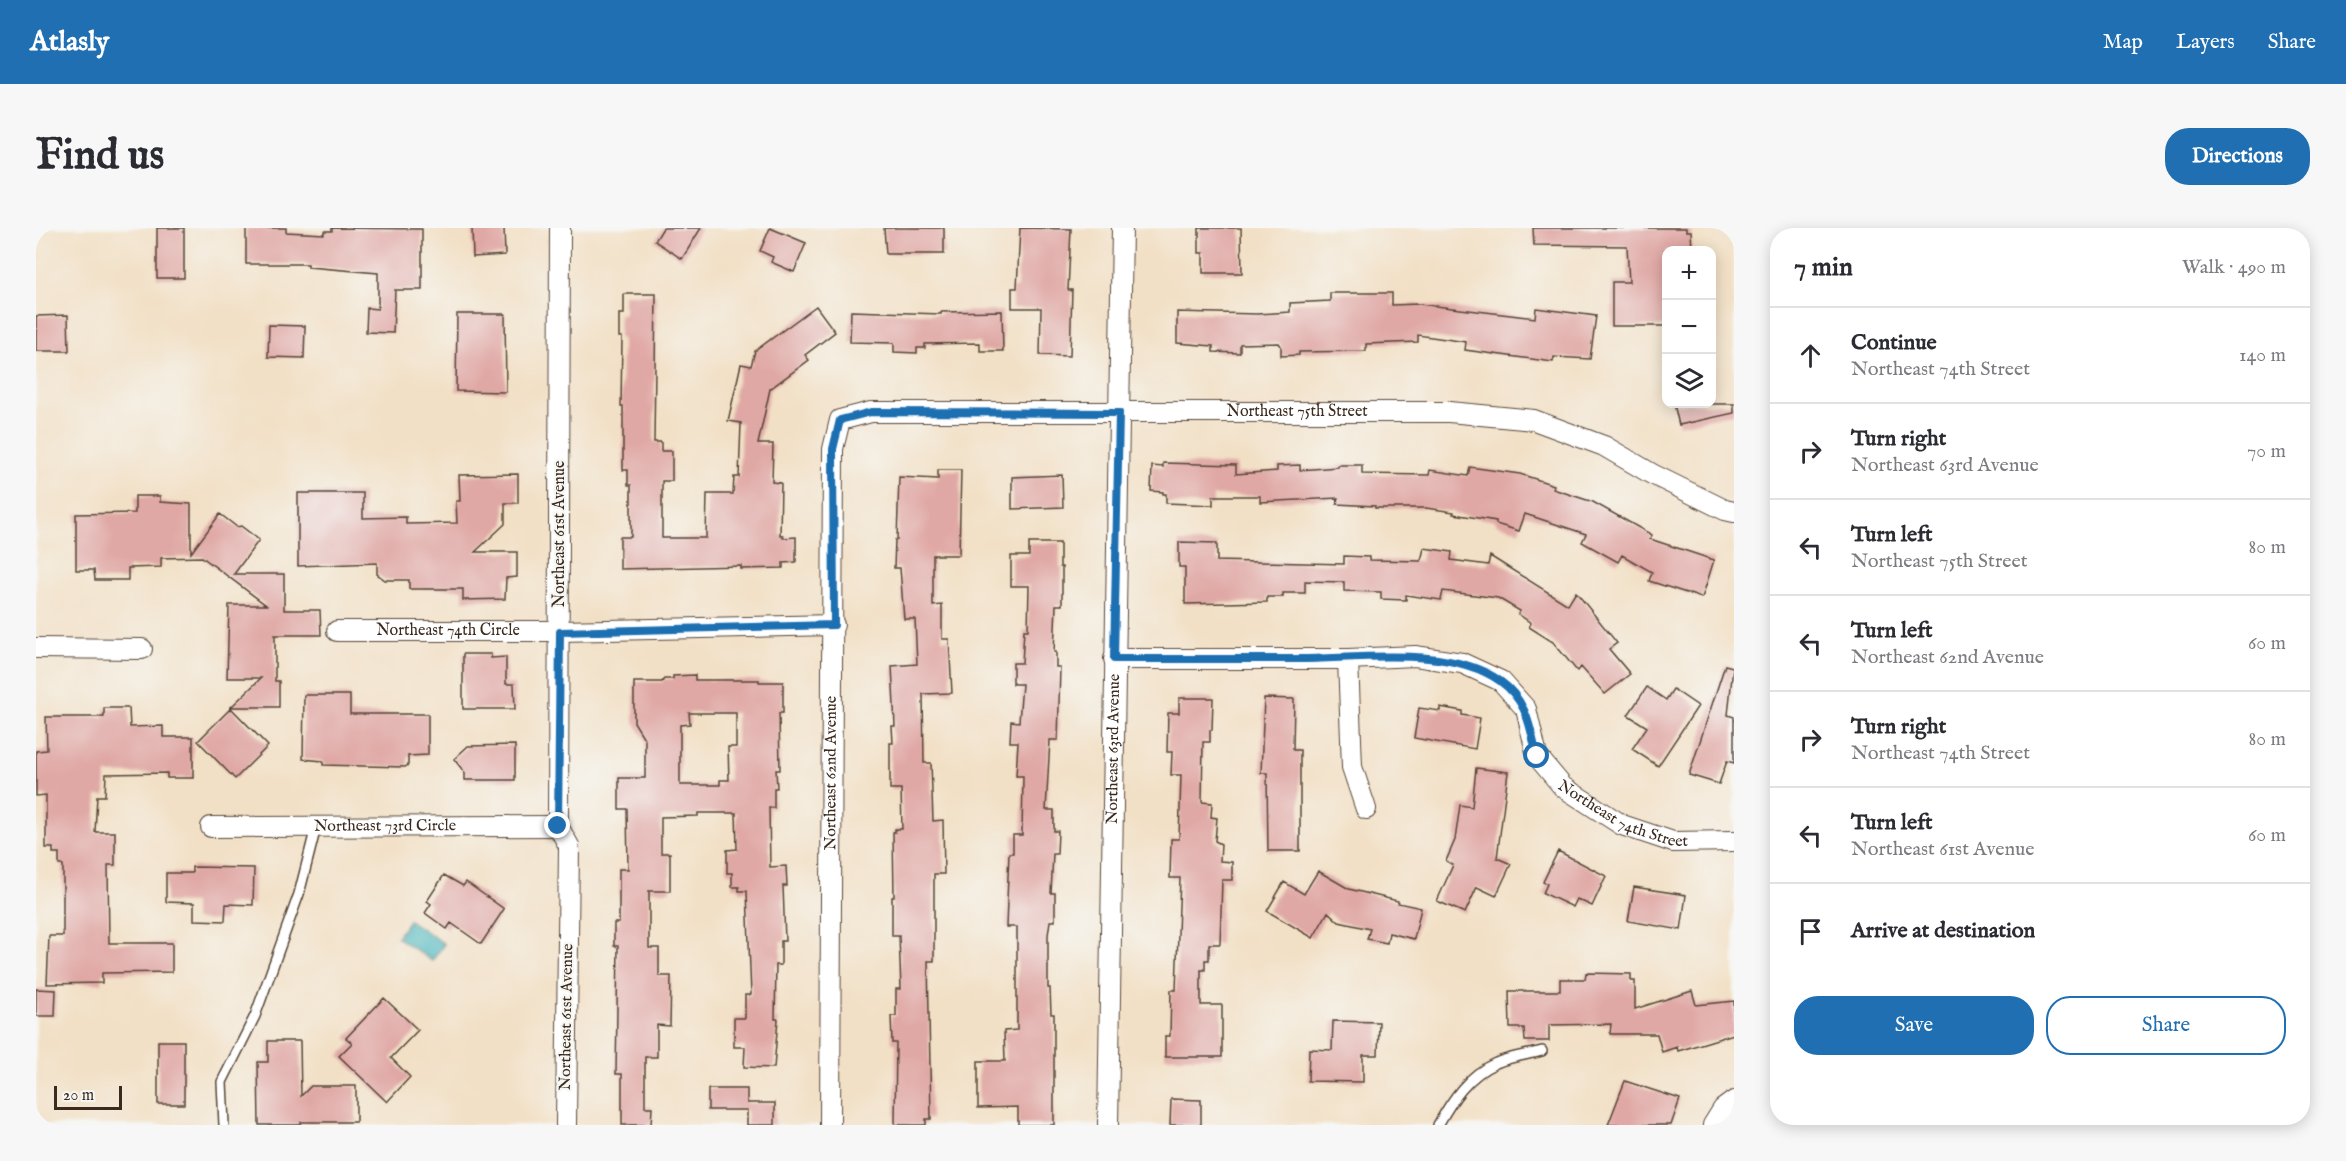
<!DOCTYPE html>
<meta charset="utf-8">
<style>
:root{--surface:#fff;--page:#f7f7f7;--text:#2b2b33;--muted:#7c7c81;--line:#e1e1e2;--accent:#1f6fb2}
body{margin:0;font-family:"IM FELL English",serif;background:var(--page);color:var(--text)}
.controls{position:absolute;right:18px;top:18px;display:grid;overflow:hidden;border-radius:12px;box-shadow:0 3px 15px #0003}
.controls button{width:54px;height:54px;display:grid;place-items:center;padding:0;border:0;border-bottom:2px solid var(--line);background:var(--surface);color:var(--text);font:30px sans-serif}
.scale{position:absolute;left:18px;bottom:15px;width:68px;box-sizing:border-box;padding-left:6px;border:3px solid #3b2a1e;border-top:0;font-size:16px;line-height:21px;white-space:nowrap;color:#3b2a1e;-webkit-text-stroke:4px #f6f6f2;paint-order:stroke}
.stop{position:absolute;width:18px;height:18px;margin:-14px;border:4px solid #1f6fb2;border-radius:50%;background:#fff}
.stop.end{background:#1f6fb2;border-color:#fff;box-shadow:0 2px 6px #0008}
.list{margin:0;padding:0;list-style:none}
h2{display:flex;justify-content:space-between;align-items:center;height:78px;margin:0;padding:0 24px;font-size:26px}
h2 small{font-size:20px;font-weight:400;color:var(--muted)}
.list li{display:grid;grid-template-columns:39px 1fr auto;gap:18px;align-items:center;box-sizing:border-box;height:96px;padding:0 24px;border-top:2px solid var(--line)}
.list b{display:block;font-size:22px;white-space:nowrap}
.list p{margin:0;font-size:20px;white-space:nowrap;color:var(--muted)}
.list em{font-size:20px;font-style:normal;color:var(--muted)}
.actions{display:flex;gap:12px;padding:18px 24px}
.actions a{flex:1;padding:14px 0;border:2px solid var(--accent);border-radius:24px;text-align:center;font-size:21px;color:var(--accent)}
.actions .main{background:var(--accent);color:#fff}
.icon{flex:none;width:33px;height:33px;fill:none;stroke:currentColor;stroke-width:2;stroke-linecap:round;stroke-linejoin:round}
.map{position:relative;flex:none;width:1698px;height:897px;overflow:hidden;border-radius:24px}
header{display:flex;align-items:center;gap:36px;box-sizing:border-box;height:84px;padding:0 30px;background:var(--accent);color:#fff}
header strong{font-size:28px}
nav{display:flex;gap:33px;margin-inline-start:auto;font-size:21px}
.intro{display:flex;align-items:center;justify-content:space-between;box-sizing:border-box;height:144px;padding:0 36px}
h1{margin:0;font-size:42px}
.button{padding:15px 27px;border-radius:24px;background:var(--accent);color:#fff;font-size:21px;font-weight:700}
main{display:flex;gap:36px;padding:0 36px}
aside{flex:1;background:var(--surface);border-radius:24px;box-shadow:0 3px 15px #0003}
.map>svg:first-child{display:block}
</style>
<header>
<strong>Atlasly</strong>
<nav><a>Map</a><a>Layers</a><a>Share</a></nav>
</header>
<div class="intro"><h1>Find us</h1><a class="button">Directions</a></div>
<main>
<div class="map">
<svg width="1698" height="897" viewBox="0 0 1698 897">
<rect width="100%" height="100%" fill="#f6f6f2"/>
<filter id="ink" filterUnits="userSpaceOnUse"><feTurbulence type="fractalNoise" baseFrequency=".0167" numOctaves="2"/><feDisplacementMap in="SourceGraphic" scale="12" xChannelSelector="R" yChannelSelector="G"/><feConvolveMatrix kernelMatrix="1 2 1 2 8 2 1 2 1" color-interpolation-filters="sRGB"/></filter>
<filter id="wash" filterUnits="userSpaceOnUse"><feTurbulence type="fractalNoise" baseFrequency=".008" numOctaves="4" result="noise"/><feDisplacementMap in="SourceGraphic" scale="24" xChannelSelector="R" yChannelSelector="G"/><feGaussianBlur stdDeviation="1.35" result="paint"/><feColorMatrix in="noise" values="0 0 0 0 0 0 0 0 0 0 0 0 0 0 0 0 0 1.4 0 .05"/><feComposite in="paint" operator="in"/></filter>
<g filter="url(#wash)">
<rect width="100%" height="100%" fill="#f2e0c6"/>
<path fill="#41b2b9" stroke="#3e6e6c" stroke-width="1.5" d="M373 692 408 716 396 733 361 709Z"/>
<g id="blocks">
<path fill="#e0a8a5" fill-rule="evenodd" d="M121 0H148V50H121Z
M210 0H250V4L288 6V3H296V0L386 1V62H359L357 105 330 104 331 80 342 81V45L272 39V36H210Z
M436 0H468L469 27 437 29Z
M627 0H665L646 31 619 13Z
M734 0 770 15 758 44 735 34 737 29 724 23Z
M848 0H908V26H850Z
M984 0 1035 1 1032 62H1036L1034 128 1004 127 1005 80H976V60H981Z
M1163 0H1205L1206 45H1167V25H1163Z
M1497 0H1650V3H1655L1656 22H1630V98H1576V54H1593L1591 18 1498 17Z
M1294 65H1356V77L1383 76 1499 90 1500 80 1560 88 1554 131 1518 129 1517 134 1429 122 1430 114 1382 107V114L1330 116V123L1263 124V127L1245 128V118L1243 115 1204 116V125L1177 124V118L1141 115V84L1221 86 1254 84V75L1294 73Z
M588 66H620L618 214H625V223H636V253H626V310H670L671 266H697L698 249H703L705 195 692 193 705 136 715 138 719 123 780 78 799 104 769 127 773 132 734 161 722 216H737L736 254 745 255 744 307H747V310L760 309V334L747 335V340L705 341V338L584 341V309H595V257H592V242H587V178H585L586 109H583V86H588Z
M815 83 905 86V84L966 83 967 123H944V115L889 116V120H881V125L858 124V115L814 114Z
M421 86H469L470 164 420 163Z
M32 87 33 123H0V88Z
M233 97 269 98 268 130 232 129Z
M1638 176H1698V185L1643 197Z
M1127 235 1200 237V246L1241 243V238L1264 237V242L1302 239V237H1326V246L1393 247 1394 242 1432 248 1434 239 1484 246 1518 257 1517 261 1557 274 1616 307 1614 311 1678 332 1666 370 1613 353 1616 344 1586 327 1582 334 1546 314 1550 306 1489 286 1483 303 1460 296V293L1417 286 1418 284 1390 280H1339V278L1301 276 1302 270 1224 274V268H1177V277L1130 275V266H1127V264L1115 263 1116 238 1127 239Z
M902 242H925L923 327H897V378L906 377V411H913L916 465 887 466 888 535H895L897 593 907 592 908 646H898V733H892L895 891H890V897H859L860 815H856L855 788H860V761H865L863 708H856V669H858L857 604H859V601H866L865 561H854V515H857L856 498H859L856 438 881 436 879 391H868L864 340H858L859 312H861L863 249 902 251Z
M482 246V275H469V296L439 324H481V349L470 350 469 371 427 372V361H373V352H349L341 346V335L262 338V265H327V290L370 289V296L421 295 420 273H424L423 247Z
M1026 247 1027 279 976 281V249Z
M99 268H124V274L155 276V325L184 286 201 299 205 298 223 312 198 346H248V382H284L285 407H239V453H243V479H195L225 450H191L193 377H230L166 329 125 330V339L92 340V352H59L58 342H40V286L99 285Z
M1143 314 1181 315V333L1308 336V328L1333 329V332L1385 333 1388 320 1416 324 1415 332 1452 337 1454 328 1532 377 1540 364 1581 415 1573 421 1594 446 1569 466 1545 439 1541 443 1517 414 1493 399 1495 395 1482 386 1484 383 1462 370 1407 363 1405 372 1370 367V372L1345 371V364L1308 363V354L1269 353V365H1247V369H1231V374L1149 376V339H1143Z
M993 315H1024V339H1026V377H1020L1018 424H1020V439H1024L1022 512H1014L1010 582H1018V603H1022L1021 626H1017L1015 665H1019V693H1014L1012 707V760H1014L1015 786H1018V897H982V879L942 880V833H969L968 803 981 802V699H970L971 673 973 625H977V607H986L987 548H980L982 514H974L975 493 983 494 986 456H977V435H986L988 402H992L993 358H975V328H993Z
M427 426H455V430L470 429V456H478L479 481H427Z
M1689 437 1697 439 1692 487 1698 489V535L1691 533 1683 556 1653 547Z
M659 447V452H723V454H747V485H743L744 542H740L741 560H738V580H733L734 639 750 638 751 658H747L749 713H745V737H740L739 791H742L738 840 708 839 709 819H698V790H709V767H715L711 663H703V659H696V645H691V622L701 621 700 585H662V588L625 589V625H634V663H613V720H623V748H635L634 798 621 797V829H609V879H616L615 897H586V846H580L582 718H578V695H583V641H592L591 581H583V550H609V512L598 494V454H626L628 451H637V448ZM653 485H700V519H692L693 552H684V557H644V497L654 496Z
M1611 459 1630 472 1637 461 1662 478 1622 538 1596 521 1611 499 1592 487Z
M268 467H314V486H392V527L372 528V537L369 539 287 537V533L267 531Z
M1143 470H1177L1176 502H1174V514H1167L1166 574 1176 575 1175 589 1181 590 1179 613 1185 616 1184 633 1196 634V652H1186L1184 716H1173V732H1169V742H1165V777H1186V829H1129V808H1134L1135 762H1140L1144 650H1134L1135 611H1143L1145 547H1135L1136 524H1131L1132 485H1143Z
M1228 470 1258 471 1257 522H1264V623H1232L1231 545H1225Z
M1404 479 1426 483V487L1444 490 1439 521 1378 510 1383 480 1404 483Z
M68 480H93L94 499 127 498V509H157V550H131V545L70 546 69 568H61L59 604H79V637H72L73 715H136V744L66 745V755L11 756 13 708H27V637H23V625H17V620H10V567L0 568V523L11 522 10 489H68Z
M195 480 232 518 199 551 162 513Z
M479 517V552H429V545L418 531 432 518Z
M1440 540 1472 544 1461 630 1475 636 1460 668 1441 659 1429 685 1401 673 1417 637 1410 633 1419 612 1424 577 1436 579Z
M1522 623 1570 648 1556 678 1541 671 1537 679 1507 665 1511 656 1507 654Z
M156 639 218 640 217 677 190 676 189 693 158 692V675L130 674V645H156Z
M1282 643 1313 661 1362 673V675L1385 680 1378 711 1353 705 1351 715 1331 711 1334 701 1303 694 1292 684 1277 710 1231 683 1248 654 1268 666Z
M408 647 427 658 430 654 468 681 445 716 415 695 411 701 389 685 395 676 391 673Z
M1598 659 1650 667 1645 702 1592 693Z
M1550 745 1595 746V753H1599V781L1656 763 1660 777 1698 773V806L1642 823 1641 819 1626 824 1621 806H1574L1575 796 1513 797V813H1489L1488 800H1474L1473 763H1524V751H1549Z
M0 761 20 762 19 788H0Z
M348 770 382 802 355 830 374 849 351 874 303 828 316 815 310 810Z
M1297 793 1343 794 1342 827H1327V854L1272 853 1273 821 1296 822Z
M122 813H148V876H122Z
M232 813H264L265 868 275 858H320V894H265V897H223L222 834H232Z
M1589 853 1644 871 1635 897H1572Z
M672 861H711V875H739V897H711V882H672Z
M1135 871 1165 872V897H1134Z"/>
</g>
</g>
<g filter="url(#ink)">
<use href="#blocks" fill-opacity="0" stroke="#564537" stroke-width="1.5"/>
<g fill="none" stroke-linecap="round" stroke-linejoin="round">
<g stroke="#564537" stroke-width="12">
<path id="lane" d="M188 897 186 854 219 788 263 666 280 599
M1402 897C1416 872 1432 847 1460 835 1473 829 1491 827 1506 823"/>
</g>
<g stroke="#564537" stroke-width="22">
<g id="street">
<path d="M524 0 522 598 533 618 530 897"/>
<path id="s1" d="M301 403H524L798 397"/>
<path d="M0 420 106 421"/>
<path id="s2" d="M1078 431H1312L1379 428 1426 435 1465 453 1490 481 1501 528 1527 559 1586 597 1637 614 1698 613"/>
<path d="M1312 431 1316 539 1330 581"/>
<path id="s3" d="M175 599 522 598"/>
<path id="s4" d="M794 897 797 221 804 192 835 184H1413L1498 192 1568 218 1616 246 1689 282 1698 284"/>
<path id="s5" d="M1072 897 1086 0"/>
<path d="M1677 897 1687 881 1698 873"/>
</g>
</g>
<use href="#lane" stroke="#fff" stroke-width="9"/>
<use href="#street" stroke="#fff" stroke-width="20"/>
</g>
</g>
<g fill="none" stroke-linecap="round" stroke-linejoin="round" filter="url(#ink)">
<path stroke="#1f6fb2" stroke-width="8" d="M522 598 524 404 798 397 797 221 804 192 835 184 1083 185 1078 431C1140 431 1202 431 1264 431 1323 431 1414 417 1464 453 1491 472 1494 499 1501 528"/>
</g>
<g text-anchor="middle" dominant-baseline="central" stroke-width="4.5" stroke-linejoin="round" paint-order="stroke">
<g font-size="16" fill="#3b2a1e" stroke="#f6f6f2">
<text stroke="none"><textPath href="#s4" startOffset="1164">Northeast 75th Street</textPath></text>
<text transform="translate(524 306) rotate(-90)">Northeast 61st Avenue</text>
<text stroke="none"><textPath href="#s1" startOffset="111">Northeast 74th Circle</textPath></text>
<text stroke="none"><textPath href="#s5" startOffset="376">Northeast 63rd Avenue</textPath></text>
<text stroke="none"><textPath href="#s4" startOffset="352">Northeast 62nd Avenue</textPath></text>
<text stroke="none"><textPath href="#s2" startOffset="585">Northeast 74th Street</textPath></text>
<text stroke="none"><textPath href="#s3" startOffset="174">Northeast 73rd Circle</textPath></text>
<text transform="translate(531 789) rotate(-89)">Northeast 61st Avenue</text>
</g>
</g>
</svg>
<div class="controls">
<button>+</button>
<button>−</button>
<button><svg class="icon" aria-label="layers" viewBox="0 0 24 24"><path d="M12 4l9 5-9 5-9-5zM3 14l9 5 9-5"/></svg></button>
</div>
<div class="scale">20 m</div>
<div class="stop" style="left:1501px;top:528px"></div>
<div class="stop end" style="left:522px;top:598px"></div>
</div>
<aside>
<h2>7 min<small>Walk · 490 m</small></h2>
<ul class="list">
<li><svg class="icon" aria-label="ahead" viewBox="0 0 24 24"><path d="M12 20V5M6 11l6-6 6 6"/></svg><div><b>Continue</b><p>Northeast 74th Street</p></div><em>140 m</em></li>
<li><svg class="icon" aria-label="right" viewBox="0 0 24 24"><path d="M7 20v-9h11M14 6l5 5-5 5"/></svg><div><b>Turn right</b><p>Northeast 63rd Avenue</p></div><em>70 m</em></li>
<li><svg class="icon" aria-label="left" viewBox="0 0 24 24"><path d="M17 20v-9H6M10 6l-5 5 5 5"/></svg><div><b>Turn left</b><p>Northeast 75th Street</p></div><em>80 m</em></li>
<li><svg class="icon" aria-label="left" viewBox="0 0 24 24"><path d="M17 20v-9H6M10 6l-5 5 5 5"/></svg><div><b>Turn left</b><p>Northeast 62nd Avenue</p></div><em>60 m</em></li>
<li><svg class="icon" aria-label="right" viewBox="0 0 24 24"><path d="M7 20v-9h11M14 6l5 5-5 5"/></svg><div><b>Turn right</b><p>Northeast 74th Street</p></div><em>80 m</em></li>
<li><svg class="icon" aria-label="left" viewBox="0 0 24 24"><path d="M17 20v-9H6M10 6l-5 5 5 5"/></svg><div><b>Turn left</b><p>Northeast 61st Avenue</p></div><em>60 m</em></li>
<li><svg class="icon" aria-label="arrive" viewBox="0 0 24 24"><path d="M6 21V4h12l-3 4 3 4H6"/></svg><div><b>Arrive at destination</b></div></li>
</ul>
<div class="actions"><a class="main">Save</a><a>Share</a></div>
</aside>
</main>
